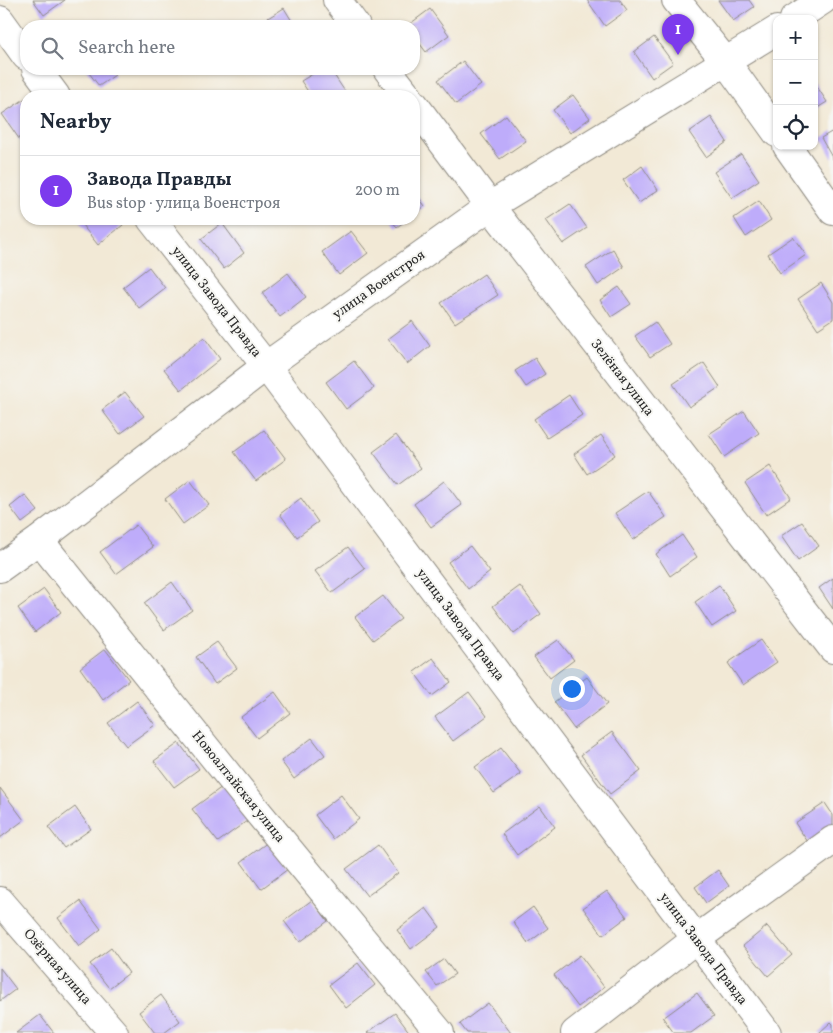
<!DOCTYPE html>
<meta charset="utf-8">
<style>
:root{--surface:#fff;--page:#f6f6f7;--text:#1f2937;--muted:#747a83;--line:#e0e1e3;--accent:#7c3aed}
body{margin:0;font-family:Vollkorn,serif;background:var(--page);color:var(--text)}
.controls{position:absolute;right:15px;top:15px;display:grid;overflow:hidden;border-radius:10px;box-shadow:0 1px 4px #0004}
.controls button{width:45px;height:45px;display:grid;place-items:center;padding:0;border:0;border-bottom:1px solid var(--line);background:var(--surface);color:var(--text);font:25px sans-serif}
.you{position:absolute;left:571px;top:688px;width:18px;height:18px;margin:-12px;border:4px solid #fff;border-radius:50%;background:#1a73e8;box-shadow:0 0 0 8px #1a73e833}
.badge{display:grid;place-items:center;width:32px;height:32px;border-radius:50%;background:var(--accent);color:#fff;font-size:16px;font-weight:700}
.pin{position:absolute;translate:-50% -41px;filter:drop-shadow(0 1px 2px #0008)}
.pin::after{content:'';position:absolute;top:26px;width:18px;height:15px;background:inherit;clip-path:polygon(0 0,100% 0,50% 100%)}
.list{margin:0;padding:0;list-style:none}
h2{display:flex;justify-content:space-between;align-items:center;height:65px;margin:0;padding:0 20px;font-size:21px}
h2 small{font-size:16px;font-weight:400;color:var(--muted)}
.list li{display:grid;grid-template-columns:32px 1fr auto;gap:15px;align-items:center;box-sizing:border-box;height:70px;padding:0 20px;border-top:1px solid var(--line)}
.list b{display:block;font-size:19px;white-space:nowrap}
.list p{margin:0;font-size:16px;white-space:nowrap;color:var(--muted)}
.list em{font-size:16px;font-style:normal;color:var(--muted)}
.icon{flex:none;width:28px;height:28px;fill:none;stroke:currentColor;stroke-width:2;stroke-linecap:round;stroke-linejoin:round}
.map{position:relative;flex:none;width:833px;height:1033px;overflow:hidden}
.search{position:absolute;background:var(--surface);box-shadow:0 1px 4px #0004;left:20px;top:20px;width:400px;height:55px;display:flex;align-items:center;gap:12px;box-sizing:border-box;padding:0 18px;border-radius:20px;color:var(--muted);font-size:19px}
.panel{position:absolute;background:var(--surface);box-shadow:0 1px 4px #0004;left:20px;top:90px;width:400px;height:135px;border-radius:20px}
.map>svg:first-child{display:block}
</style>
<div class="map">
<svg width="833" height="1033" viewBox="0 0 833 1033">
<rect width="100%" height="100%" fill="#f6f6f2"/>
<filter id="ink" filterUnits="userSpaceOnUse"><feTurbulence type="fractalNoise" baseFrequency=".02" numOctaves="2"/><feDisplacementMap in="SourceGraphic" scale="10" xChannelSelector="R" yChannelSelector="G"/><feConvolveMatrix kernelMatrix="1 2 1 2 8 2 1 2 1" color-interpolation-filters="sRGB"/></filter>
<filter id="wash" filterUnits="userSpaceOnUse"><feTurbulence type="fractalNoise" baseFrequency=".0096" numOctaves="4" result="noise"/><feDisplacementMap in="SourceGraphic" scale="20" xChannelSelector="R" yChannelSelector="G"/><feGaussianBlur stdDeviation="1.12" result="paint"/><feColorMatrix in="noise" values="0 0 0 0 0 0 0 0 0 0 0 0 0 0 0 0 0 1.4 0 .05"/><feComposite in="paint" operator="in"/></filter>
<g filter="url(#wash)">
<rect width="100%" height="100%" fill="#f2e9d6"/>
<g id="blocks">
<path fill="#beacfa" d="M33 0H65L44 15Z
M587 0H620L627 10 605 26Z
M718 0H749L754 7 733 21Z
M284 8 295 26H255Z
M430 9 449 35 426 52 414 36V26H407Z
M654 37 673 63 652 78 634 52Z
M463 61 481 85 456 104 438 80Z
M86 69H110L115 75 99 86Z
M321 69H330L348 96H311L301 81Z
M814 82 827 102 814 110Z
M573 95 590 118 570 133 553 110Z
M26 98V144L24 146 2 114Z
M506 115 526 141 500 159 481 134Z
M711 117 727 142 706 157 689 132Z
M833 131V159L821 138Z
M741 154 759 180 732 198 714 172Z
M642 166 658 190 639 203 623 180Z
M414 191 425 206 414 215Z
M759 201 771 220 746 237 734 218Z
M570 204 587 228 563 244 546 220Z
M80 219H119L123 225 98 245 78 220Z
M390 219H408L397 227Z
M222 223 244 253 224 269 201 239Z
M351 231 368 253 339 275 322 252Z
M793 237 806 255 780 273 768 254Z
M613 249 624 267 598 285 586 267Z
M149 267 165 288 139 308 123 287Z
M288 273 306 297 280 317 262 293Z
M484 274 498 295 455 323 441 303Z
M821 283 833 302V319L818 329 798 299Z
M619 287 631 304 611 317 600 300Z
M412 321 430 346 407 364 388 339Z
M655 322 670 344 650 357 635 336Z
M204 337 220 359 181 390 164 369Z
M535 358 545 374 526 387 515 371Z
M354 361 374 388 346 409 326 382Z
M704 363 720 387 689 407 673 384Z
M125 392 144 416 120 434 102 410Z
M569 395 582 415 547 438 534 419Z
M744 411 759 433 724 457 709 434Z
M264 430 286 459 256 481 234 452Z
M396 435 421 468 398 485 373 452Z
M601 435 615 455 587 474 574 454Z
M770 466 791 498 766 515 745 483Z
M190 480 209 505 183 524 165 499Z
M444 481 462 505 431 527 414 504Z
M648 491 666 517 633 540 615 513Z
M25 495 38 511 22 523 10 507Z
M301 498 318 522 297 537 280 514Z
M802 522 819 546 798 561 781 536Z
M136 525 153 547 116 574 100 552Z
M682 535 697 557 670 576 656 554Z
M470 546 490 572 468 589 448 562Z
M348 547 365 569 332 593 315 571Z
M833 578V609L819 588Z
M172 582 192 610 164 630 144 603Z
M719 585 736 611 712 627 695 602Z
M520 586 541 614 514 634 493 606Z
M44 589 61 612 35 632 18 608Z
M383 596 401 619 373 640 355 617Z
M558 640 574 660 550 678 534 657Z
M761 640 777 662 743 685 728 663Z
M217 642 237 668 215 684 196 657Z
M105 649 129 680 103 700 80 668Z
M433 658 451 682 432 696 414 672Z
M587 677 607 704 574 729 554 702Z
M275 692 290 713 257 738 241 717Z
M469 692 487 716 453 741 435 717Z
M137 701 155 725 126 746 108 723Z
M612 732 641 771 610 794 581 755Z
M312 738 325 755 294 779 281 761Z
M179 743 199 769 174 787 154 761Z
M501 748 521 774 494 793 475 767Z
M226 784 251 818 218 842 192 809Z
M0 788 24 820 0 838Z
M341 795 359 819 333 839 315 815Z
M825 803 833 815V829L810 845 795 823Z
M540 806 555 827 517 855 502 834Z
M75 807 91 829 64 848 48 827Z
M268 842 288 869 261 889 241 862Z
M378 845 398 873 367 896 346 869Z
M718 870 729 886 706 903 695 887Z
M607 891 627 917 603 935 583 908Z
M312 900 328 921 300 942 284 921Z
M80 901 101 929 79 946 58 918Z
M533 907 548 928 528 943 513 922Z
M426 908 440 927 411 949 397 930Z
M767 926 792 955 768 976 743 946Z
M111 948 129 973 109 988 90 964Z
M580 955 604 987 578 1007 554 975Z
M444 959 455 974 437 986 426 972Z
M358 963 375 985 346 1008 329 985Z
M0 968 16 989 0 1001Z
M697 993 714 1016 691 1033H674L663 1018Z
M161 995 180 1021 164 1033H155L139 1012Z
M488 1003 511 1033H467L460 1024Z
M395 1013 410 1033H367Z
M40 1015 54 1033H16Z
M831 1022 833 1024V1033H819Z"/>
</g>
</g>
<g filter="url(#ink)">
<use href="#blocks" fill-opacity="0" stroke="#8e8a80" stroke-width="1"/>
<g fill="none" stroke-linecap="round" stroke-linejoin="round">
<g stroke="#8e8a80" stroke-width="30">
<path id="minor" d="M337 0 356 26
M676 0 726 62 777 133
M794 19 823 0
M0 20 26 56
M36 69 56 96
M387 69 408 96
M414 104 490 206 833 649
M787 146 833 211
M151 219 266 366 767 1033
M39 540 257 811 440 1033
M0 568 39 540 266 366 490 206 777 30
M0 901 114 1033
M575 1033 696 939 833 840"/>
</g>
<use href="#minor" stroke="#fff" stroke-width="28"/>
</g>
</g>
<g text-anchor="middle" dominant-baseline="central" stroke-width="4" stroke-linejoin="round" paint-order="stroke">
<g font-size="14" fill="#2b2b2b" stroke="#f6f6f2">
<text transform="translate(379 285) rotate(-35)">улица Военстроя</text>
<text transform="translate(216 302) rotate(52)">улица Завода Правда</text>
<text transform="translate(622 378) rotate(52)">Зелёная улица</text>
<text transform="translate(460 625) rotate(53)">улица Завода Правда</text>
<text transform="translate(238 787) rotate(51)">Новоалтайская улица</text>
<text transform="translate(703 949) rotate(53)">улица Завода Правда</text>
<text transform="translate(57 967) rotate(49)">Озёрная улица</text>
</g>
</g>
</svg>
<div class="controls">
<button>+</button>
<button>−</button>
<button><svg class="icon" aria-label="locate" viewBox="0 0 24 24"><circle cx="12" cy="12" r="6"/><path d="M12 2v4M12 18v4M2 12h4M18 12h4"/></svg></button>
</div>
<div class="you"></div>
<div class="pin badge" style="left:678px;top:55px">1</div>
<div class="search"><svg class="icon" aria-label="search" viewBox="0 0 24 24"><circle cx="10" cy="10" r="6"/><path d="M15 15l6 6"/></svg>Search here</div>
<section class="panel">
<h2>Nearby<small></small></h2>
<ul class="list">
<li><span class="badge">1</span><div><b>Завода Правды</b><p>Bus stop · улица Военстроя</p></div><em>200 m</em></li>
</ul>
</section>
</div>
